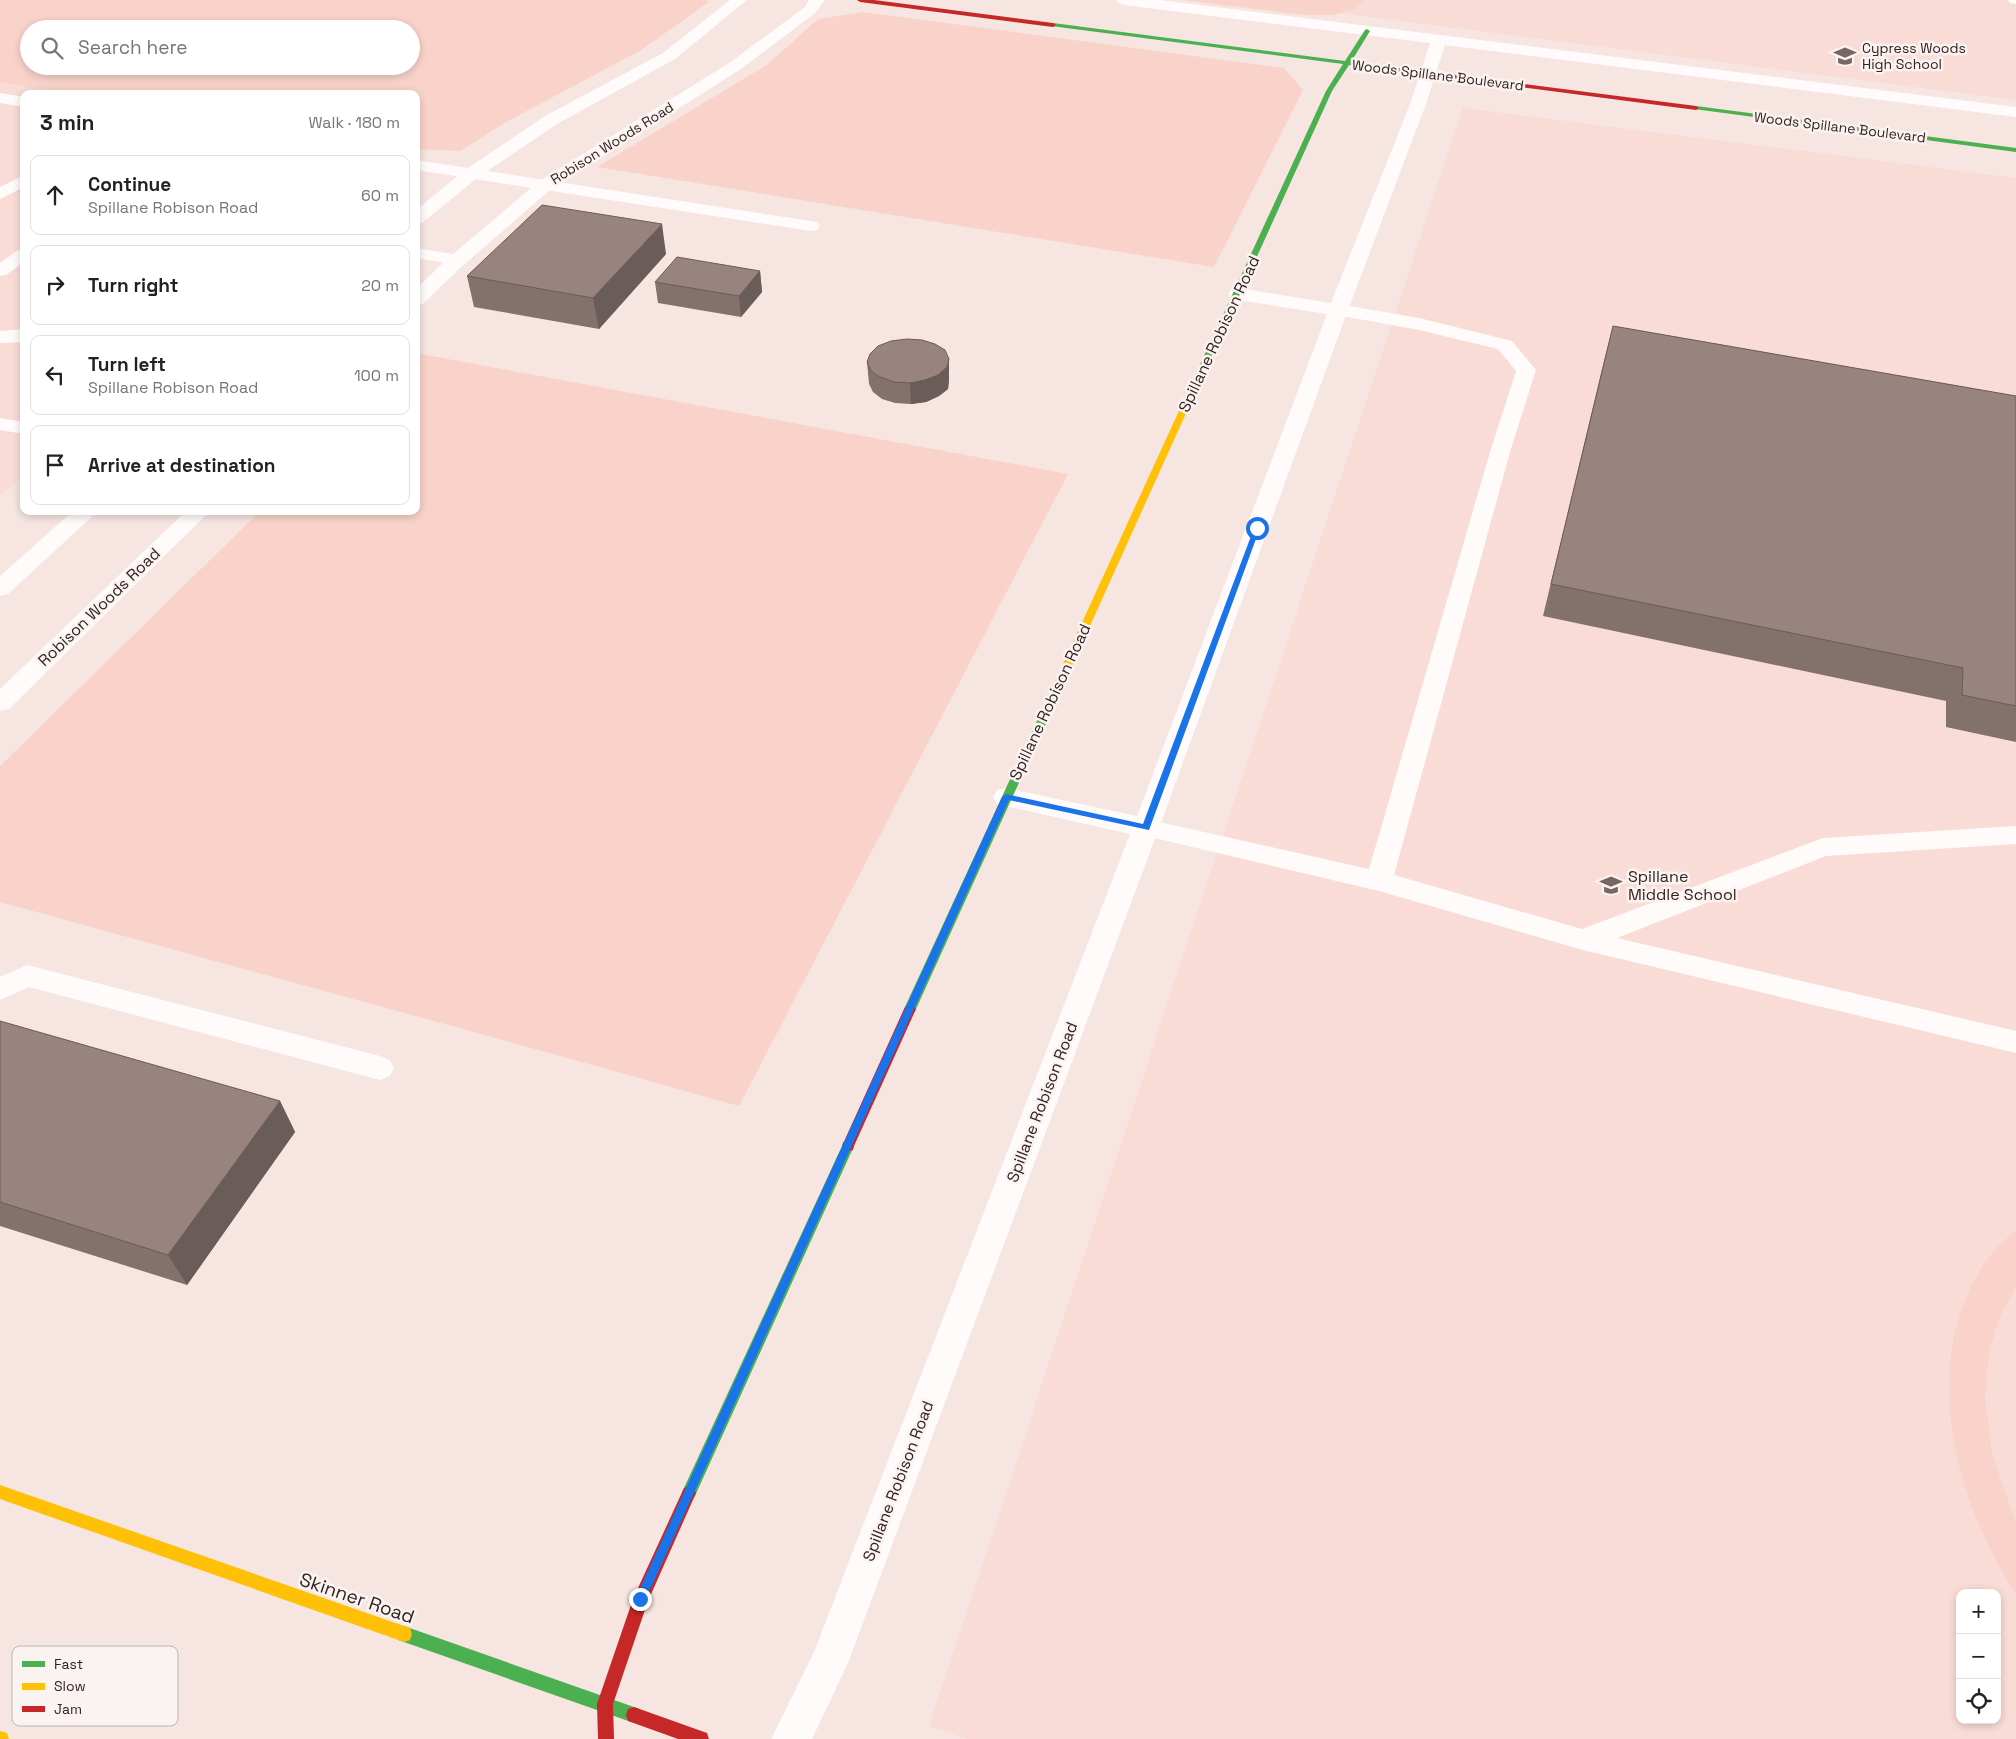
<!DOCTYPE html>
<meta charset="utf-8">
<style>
:root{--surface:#fff;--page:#f2f2f2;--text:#222;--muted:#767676;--line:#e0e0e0}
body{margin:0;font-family:"Space Grotesk",sans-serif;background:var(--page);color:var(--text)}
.controls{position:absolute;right:15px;bottom:15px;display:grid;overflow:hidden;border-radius:10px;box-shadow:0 2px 8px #0003}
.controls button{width:45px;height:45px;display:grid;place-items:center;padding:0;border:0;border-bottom:1px solid var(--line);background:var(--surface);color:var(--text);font:25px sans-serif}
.stop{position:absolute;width:15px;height:15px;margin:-11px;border:4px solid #1a73e8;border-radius:50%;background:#fff}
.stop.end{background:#1a73e8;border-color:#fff;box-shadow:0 1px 5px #0008}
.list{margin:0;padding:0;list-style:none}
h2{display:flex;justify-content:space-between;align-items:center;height:65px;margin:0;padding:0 20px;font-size:21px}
h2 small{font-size:16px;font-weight:400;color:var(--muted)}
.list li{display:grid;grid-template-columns:32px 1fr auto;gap:15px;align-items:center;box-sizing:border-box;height:80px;margin:0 10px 10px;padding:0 10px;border:1px solid var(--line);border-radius:10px}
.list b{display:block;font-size:19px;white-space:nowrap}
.list p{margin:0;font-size:16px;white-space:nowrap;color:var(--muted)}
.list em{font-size:16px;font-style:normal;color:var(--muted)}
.icon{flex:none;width:28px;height:28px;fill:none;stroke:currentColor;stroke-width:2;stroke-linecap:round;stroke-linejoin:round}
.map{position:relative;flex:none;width:2016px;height:1739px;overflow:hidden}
.search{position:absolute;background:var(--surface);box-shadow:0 2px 8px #0003;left:20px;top:20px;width:400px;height:55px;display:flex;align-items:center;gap:12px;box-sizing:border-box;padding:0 18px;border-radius:28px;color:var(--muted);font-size:19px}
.panel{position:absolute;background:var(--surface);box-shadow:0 2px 8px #0003;left:20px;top:90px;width:400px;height:425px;border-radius:10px}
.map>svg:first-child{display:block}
</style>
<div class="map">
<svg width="2016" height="1739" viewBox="0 0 2016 1739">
<rect width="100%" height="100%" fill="#f6e5e1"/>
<path fill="#f9dcd5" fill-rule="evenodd" d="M1239 0H2016V100L1331 12Z
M0 82 74 94H24V476L0 496Z
M1463 108 2016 178V1739H967L929 1726ZM1960 1593H1997V1720H1960Z"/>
<path fill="#f9d3ca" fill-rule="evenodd" d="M0 0H705L709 2 641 50 508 121 460 151 416 149V94H74L0 82ZM29 29H411V66H29Z
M1183 0H1365L1354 9 1334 15H1304Z
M863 12 1284 68 1303 90 1214 267 597 167 767 65 818 19Z
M421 354 1068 474 739 1106 452 1026 0 902V766L260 511H416V358Z
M2016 1230V1287L2003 1309 1989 1351 1985 1399 1992 1454 2016 1523V1595C1965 1513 1930 1410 1960 1314 1967 1294 1976 1273 1989 1257 1996 1247 2007 1239 2016 1230Z"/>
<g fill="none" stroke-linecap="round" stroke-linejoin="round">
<path fill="#fefbfa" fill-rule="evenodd" d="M2008 0H2016V4L2010 3Z
M0 93 24 97V107L0 103Z
M416 160 811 221 817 222 820 226 817 230 811 231 416 170Z
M24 175V187L0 199V187Z
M416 248 464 256 467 260 464 264 458 265 416 258Z
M24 249V262L6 275 0 276V263L18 250Z
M1338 304 1419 318 1512 341 1536 370 1510 452 1394 875 1582 929 1823 838 2016 826V844L1826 856 1617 938 2016 1031V1053L1583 950 1379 891 1137 834 1133 828 1137 822 1146 819 1369 869 1490 452 1516 371 1498 349 1419 330 1331 314 1329 310 1331 306Z
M24 329V342L0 343V331Z
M0 418 24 422V434L0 430Z
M27 965 380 1056 390 1060 394 1068 390 1076 380 1080 29 987 0 1000V977Z"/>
<path fill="#fefbfa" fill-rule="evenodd" d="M730 0H747L675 59 557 124 477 178 422 223 416 224V210L465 170 545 116 663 53Z
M809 0H825L815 13 741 69 550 190 459 269 423 304 416 306V289L445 261 538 182 729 63 805 7Z
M1116 0H1160L2016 107V117L1445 45 1426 104 1348 310 1159 828 848 1663 812 1739H771L814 1652 1130 834 1006 806 997 804 993 797 997 790 1006 788 1137 816 1327 314 1238 300 1231 298 1228 294 1231 290 1238 288 1331 303 1410 104 1430 43 1124 5 1119 3Z
M73 511H98L8 594 0 596V576Z
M186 511H210L9 709 0 711V689Z"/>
<path fill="#4caf50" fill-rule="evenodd" d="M1053 23 1345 61 1365 30 1367 29 1370 31 1351 62 1439 73 1442 75 1439 77 1349 65 1332 91 1206 369 1202 371 1198 369 1326 91 1343 64 1051 26V24Z
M1696 106 2016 148V152L1694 109V107Z
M1047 707 1052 710 916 1009 914 1012H906L904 1009 1042 710Z
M848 1141 853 1142 854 1146 694 1498 689 1500 684 1498 682 1493 684 1488 842 1146 843 1142Z
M404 1626 634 1707 640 1709 642 1715 640 1721 634 1723 404 1642 398 1640 396 1634 398 1628Z"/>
<path fill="#ffc107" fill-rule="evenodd" d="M1199 367H1205L1206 369 1052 710 1047 713 1043 712 1042 710Z
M0 1485 404 1626 410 1628 412 1634 410 1640 404 1642 0 1499Z
M0 1731 7 1733 9 1739H0Z"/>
<path fill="#c62828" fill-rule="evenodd" d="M857 0H874L1053 23 1056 25 1053 27 860 2Z
M1439 73 1696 106 1699 108 1696 110 1437 76V74Z
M910 1004 914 1006 916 1009 854 1146 853 1150 848 1151 843 1150 842 1146 904 1009 906 1006Z
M689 1486 694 1488 696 1493 648 1601 613 1704 614 1739H598L597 1704 633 1599 684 1488Z
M634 1707 707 1733 709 1739H678L628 1721 626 1715 628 1709Z"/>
</g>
<path fill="#83716c" d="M666 254 599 329 474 307 467 276Z
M760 271 762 292 741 317 658 303 655 282Z
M1613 326 2016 396V742L1946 727V701L1543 616 1605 357Z
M867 362 949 380 948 389 939 396 926 402 911 404 895 403 882 399 873 392 869 384Z
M0 1021 280 1101 295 1132 187 1285 0 1226Z"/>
<path fill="#6a5c58" d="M662 224 666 254 599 329 593 298Z
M760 271 762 292 741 317 739 296Z
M949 359V380L948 389 939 396 926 402 911 404 910 383Z
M280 1101 295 1132 187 1285 168 1255Z"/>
<path fill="#98837e" stroke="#6a5c58" d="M542 205 662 224 593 298 467 276Z
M677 257 760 271 739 296 655 282Z
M1613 326 2016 396V706L1962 695 1963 668 1551 584Z
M907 339 922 340 935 344 945 350 949 359 947 367 938 375 925 380 910 383 894 382 880 377 871 371 867 362 870 354 878 346 891 341Z
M0 1021 280 1101 168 1255 0 1202Z"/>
<path fill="#1a73e8" d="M1257 525 1260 528 1149 830 1009 800 644 1603 640 1605 637 1603 635 1599 637 1595 1002 797 1006 794 1143 824 1254 528Z"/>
<defs>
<g id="school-bare" transform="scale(1.725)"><path d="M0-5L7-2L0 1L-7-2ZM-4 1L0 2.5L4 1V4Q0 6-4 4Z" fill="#766763" stroke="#fbf3f1" stroke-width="2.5" paint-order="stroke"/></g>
</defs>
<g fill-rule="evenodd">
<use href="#school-bare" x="1845" y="56"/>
<use href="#school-bare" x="1611" y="885"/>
</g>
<g text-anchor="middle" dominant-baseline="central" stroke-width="5" stroke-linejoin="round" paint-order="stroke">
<g font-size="14" fill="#31231f" stroke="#fbf3f1" text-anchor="start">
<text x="1862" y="48">Cypress Woods<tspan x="1862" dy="16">High School</tspan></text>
</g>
<g font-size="14" fill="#31231f" stroke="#fbf3f1">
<text transform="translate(1438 75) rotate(7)">Woods Spillane Boulevard</text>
<text transform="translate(1840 127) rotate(7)">Woods Spillane Boulevard</text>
<text transform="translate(612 143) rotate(-32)">Robison Woods Road</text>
</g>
<g font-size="16" fill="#31231f" stroke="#fbf3f1">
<text transform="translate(1219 334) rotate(-65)">Spillane Robison Road</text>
<text transform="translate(99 607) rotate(-44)">Robison Woods Road</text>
<text transform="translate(1050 702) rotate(-65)">Spillane Robison Road</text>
<text transform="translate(1042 1102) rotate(-69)">Spillane Robison Road</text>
<text transform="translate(898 1481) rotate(-69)">Spillane Robison Road</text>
</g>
<g font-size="16" fill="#31231f" stroke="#fbf3f1" text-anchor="start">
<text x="1628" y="876">Spillane<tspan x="1628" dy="18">Middle School</tspan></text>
</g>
<g font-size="19" fill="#31231f" stroke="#fbf3f1">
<text transform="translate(357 1598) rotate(19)">Skinner Road</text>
</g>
</g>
<rect x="12" y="1646" width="166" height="80" rx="8" fill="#fbf3f1" stroke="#beb5b2" stroke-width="1"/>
<rect x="22" y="1661" width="23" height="6" fill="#4caf50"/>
<rect x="22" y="1683" width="23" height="7" fill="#ffc107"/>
<rect x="22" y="1706" width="23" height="6" fill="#c62828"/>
<g font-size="14" fill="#31231f">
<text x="54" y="1669">Fast</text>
<text x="54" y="1691">Slow</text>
<text x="54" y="1714">Jam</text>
</g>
</svg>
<div class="controls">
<button>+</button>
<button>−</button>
<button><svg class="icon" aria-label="locate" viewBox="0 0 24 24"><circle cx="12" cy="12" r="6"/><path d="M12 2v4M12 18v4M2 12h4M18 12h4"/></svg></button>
</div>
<div class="stop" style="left:1257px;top:528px"></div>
<div class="stop end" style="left:640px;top:1599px"></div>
<div class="search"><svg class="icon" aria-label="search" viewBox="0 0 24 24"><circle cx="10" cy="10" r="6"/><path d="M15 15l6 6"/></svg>Search here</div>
<section class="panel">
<h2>3 min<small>Walk · 180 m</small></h2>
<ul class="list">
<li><svg class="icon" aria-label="ahead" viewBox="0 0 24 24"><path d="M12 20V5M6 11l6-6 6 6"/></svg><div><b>Continue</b><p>Spillane Robison Road</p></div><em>60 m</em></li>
<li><svg class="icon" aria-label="right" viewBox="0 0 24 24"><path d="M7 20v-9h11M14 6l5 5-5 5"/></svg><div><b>Turn right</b></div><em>20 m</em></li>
<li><svg class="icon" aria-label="left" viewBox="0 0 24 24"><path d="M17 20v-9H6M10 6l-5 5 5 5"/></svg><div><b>Turn left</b><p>Spillane Robison Road</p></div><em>100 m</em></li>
<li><svg class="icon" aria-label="arrive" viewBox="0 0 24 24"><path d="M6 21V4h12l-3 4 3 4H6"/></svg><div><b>Arrive at destination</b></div></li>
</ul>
</section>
</div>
